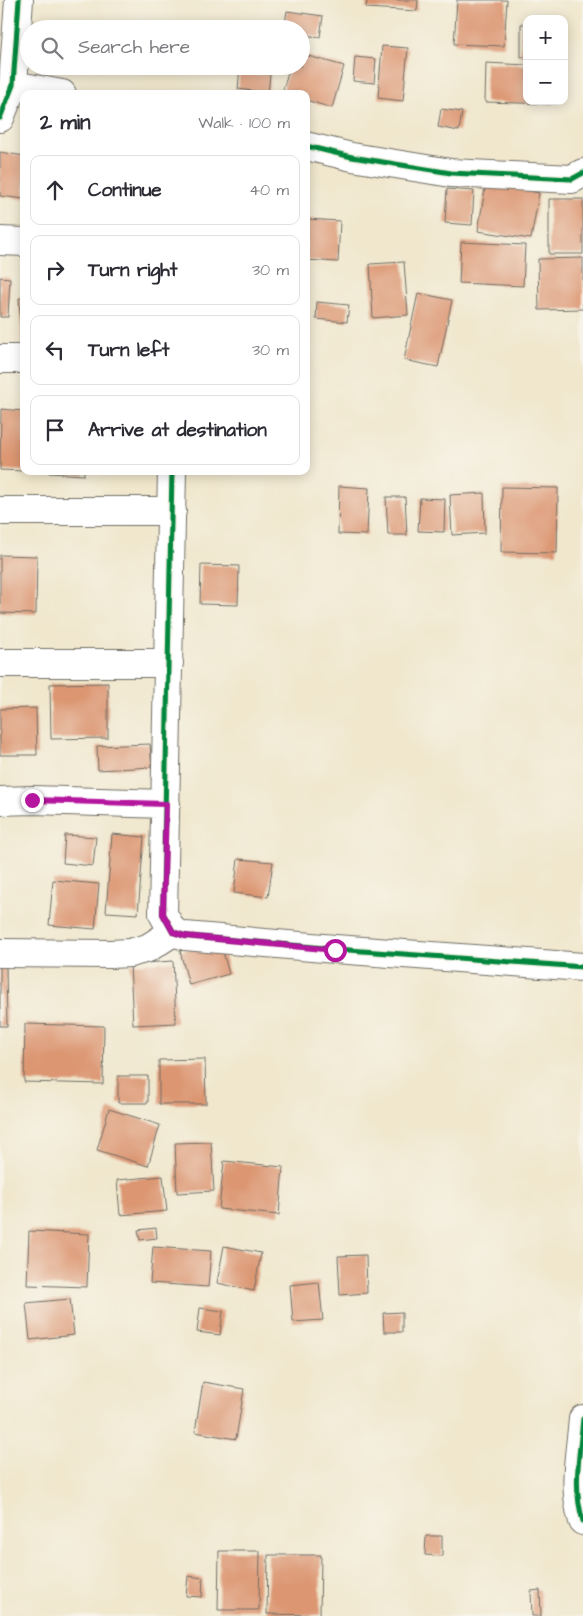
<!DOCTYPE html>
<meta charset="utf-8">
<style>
:root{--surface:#fff;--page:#f7f7f7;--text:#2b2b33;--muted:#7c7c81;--line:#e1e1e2}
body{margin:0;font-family:"Architects Daughter",sans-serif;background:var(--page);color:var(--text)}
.controls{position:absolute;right:15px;top:15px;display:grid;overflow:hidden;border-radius:10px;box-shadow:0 2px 12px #0003}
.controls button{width:45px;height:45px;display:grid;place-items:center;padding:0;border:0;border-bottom:1px solid var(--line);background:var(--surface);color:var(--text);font:25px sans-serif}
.stop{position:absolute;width:15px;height:15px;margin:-11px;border:4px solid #b5179e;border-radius:50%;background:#fff}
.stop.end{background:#b5179e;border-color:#fff;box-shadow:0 1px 5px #0008}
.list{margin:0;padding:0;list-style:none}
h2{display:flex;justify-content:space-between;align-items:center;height:65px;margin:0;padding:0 20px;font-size:21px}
h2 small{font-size:16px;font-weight:400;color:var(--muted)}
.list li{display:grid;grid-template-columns:32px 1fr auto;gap:15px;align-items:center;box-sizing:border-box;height:70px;margin:0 10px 10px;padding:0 10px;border:1px solid var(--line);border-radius:10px}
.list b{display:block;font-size:19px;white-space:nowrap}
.list em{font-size:16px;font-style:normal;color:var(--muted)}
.icon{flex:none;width:28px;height:28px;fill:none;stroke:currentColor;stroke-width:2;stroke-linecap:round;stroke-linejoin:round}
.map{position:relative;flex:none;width:583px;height:1616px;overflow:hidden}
.search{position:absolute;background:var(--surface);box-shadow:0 2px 12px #0003;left:20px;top:20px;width:290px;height:55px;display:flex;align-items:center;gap:12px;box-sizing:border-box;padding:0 18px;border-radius:28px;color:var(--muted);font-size:19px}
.panel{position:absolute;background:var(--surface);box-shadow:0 2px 12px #0003;left:20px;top:90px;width:290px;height:385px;border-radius:10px}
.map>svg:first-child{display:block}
</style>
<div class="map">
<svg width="583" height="1616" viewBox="0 0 583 1616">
<rect width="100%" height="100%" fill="#f7f3e8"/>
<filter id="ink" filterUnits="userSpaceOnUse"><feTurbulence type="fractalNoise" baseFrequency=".02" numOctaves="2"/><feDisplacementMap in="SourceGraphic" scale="10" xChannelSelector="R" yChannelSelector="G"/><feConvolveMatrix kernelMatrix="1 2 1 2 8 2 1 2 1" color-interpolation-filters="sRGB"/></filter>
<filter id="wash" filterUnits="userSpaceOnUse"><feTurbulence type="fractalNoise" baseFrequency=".0096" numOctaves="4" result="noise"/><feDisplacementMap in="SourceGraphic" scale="20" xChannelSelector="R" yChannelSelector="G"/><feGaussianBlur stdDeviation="1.12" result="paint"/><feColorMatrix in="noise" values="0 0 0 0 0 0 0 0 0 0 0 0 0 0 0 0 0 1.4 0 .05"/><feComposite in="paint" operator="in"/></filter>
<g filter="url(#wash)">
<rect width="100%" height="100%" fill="#f0e7cd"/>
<g id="blocks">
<path fill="#dc9672" d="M367 0H418L417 11 366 8Z
M457 0H507L504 46 454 44Z
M287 11 323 16 320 37 301 35V29H284Z
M521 24H527V57H521Z
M382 46 408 48 403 101 378 98Z
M301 54 344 66 332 108 306 100V94L282 93 290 66H301Z
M355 57 376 59 374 83 353 81Z
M486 63 527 65V101H552V104L485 102Z
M240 66H271L268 93 238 89Z
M441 109 462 112 459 131 438 127Z
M0 152 24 156V199L0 196Z
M486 183 539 193 531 239 478 231Z
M447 189 474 191 472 225 445 223Z
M549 199H583V254H549Z
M306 219 340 221 338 262 306 260Z
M461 242 525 245 523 286 459 283Z
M583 258V309L539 310 538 259Z
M404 262 408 315 373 318 370 264Z
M0 277 10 278 8 317H0Z
M418 293 452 300 438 367 404 360Z
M19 298H24V343L22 344Z
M317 302 349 305 347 322 316 319Z
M1 409 24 411V471L0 470Z
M49 471H84V475L49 473Z
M339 486 369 488 367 535 338 534Z
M502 487 558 488 557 553 501 552Z
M484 493 485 533 452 535 450 495Z
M386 497H405L407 535H388Z
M420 498 445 499 444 532 418 531Z
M0 555 37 556 36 614 0 613Z
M201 565 239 566 238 605 200 604Z
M108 683V738L51 739 50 684Z
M36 708 37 755H0V709Z
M150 744 152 767 98 770 97 746Z
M112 834 144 837 138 914 106 912Z
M65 835 96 837 93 866 63 863Z
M238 859 273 862 268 897 234 893Z
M53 880 99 884 95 929 49 925Z
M220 941 229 974 189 985 180 951Z
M173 961 176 1023 133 1025 130 964Z
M0 965H6L7 1026H0Z
M25 1024 104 1026 103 1084 24 1082Z
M205 1059 206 1104H159V1060Z
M118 1076H148V1103H118Z
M109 1109 160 1125 148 1166 97 1150Z
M211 1142 214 1191 177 1193 175 1143Z
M224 1161 283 1167 279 1215 219 1209Z
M163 1176 167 1211 120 1215 117 1180Z
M156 1228 157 1238 140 1240 138 1230Z
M29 1231 89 1234 87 1287 27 1285Z
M224 1246 261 1253 254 1291 217 1283Z
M153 1247 211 1251 208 1287 150 1283Z
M366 1255 367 1293 340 1295 338 1256Z
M319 1282 323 1320 293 1322 290 1285Z
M70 1299 74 1335 30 1340 26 1303Z
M200 1308 223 1311 220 1335 197 1332Z
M402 1312V1332H384L383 1313Z
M203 1382 244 1389 236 1439 195 1432Z
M426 1536H442V1556L425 1555Z
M219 1551H260L259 1610H218Z
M268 1555H321L320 1615 267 1614Z
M188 1576 203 1578 202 1597 186 1596Z
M540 1590 541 1616H532L531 1591Z"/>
</g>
</g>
<g filter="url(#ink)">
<use href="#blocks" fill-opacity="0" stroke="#706d64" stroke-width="1"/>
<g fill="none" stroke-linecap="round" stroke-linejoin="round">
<g stroke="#706d64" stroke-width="30">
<path id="minor" d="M13 85 62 94
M0 118 13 85 19 0
M306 146 352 157 451 173 572 179 583 173
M0 241 24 242
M0 359H24
M172 471 163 914 173 932 185 936 335 949 583 967
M0 511H172
M0 663H169
M0 801 32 800 166 804
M0 953 110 954 130 953 148 948 173 932
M583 1419C580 1454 572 1486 583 1521"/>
</g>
<use href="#minor" stroke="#fff" stroke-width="28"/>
<g stroke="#f7f3e8" stroke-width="8">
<path id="cycleway" d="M0 118 13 85 19 0
M306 146 352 157 451 173 572 179 583 173
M172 471 163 914 173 932 185 936 335 949 583 967
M583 1419C580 1454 572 1486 583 1521"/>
</g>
<use href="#cycleway" stroke="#00873e" stroke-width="5"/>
</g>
</g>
<g fill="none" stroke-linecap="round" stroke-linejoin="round" filter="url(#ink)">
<path stroke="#b5179e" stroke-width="6" d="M32 800 166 804 163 914 173 932 185 936 335 950"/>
</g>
</svg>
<div class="controls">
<button>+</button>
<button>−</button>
</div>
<div class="stop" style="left:335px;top:950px"></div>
<div class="stop end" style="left:32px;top:800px"></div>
<div class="search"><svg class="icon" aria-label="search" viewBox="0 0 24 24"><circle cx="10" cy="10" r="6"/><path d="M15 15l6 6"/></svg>Search here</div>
<section class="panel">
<h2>2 min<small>Walk · 100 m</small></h2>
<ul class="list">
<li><svg class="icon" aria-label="ahead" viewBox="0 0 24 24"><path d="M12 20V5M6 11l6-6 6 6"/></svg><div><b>Continue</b></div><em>40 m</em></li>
<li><svg class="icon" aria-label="right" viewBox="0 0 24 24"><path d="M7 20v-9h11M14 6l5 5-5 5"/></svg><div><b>Turn right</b></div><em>30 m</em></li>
<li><svg class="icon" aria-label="left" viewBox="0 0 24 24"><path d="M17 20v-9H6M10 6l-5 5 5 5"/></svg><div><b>Turn left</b></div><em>30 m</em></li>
<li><svg class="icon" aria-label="arrive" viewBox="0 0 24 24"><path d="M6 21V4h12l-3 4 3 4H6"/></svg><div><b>Arrive at destination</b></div></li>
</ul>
</section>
</div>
